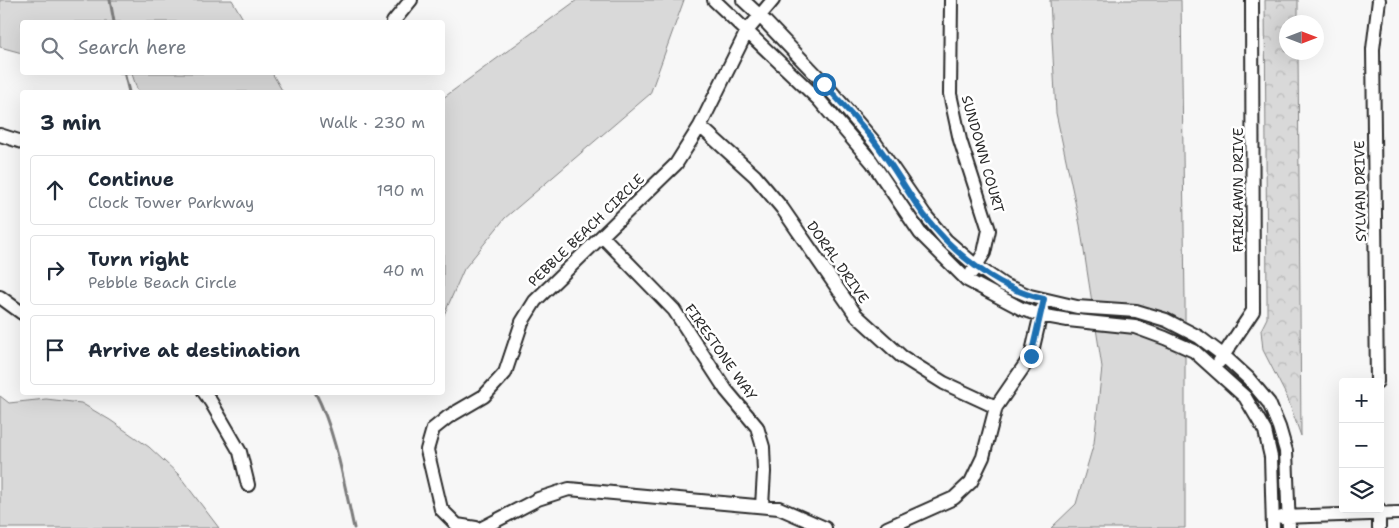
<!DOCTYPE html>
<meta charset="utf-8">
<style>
:root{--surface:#fff;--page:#f6f6f7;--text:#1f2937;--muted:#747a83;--line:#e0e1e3}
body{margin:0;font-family:"Shantell Sans",sans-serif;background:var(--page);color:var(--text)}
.controls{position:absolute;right:15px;bottom:15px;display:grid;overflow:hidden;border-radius:5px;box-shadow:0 5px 20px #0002}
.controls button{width:45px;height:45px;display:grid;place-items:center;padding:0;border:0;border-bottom:1px solid var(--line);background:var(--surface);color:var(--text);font:25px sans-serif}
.compass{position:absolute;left:1279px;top:15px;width:45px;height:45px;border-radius:50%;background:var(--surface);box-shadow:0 5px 20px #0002;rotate:90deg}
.stop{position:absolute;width:15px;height:15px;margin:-11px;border:4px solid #1f6fb2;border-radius:50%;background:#fff}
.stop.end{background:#1f6fb2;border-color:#fff;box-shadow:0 1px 5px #0008}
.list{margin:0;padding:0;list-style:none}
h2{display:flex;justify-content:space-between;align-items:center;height:65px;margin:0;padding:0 20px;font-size:21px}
h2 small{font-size:16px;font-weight:400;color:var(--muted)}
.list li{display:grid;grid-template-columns:32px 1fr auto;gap:15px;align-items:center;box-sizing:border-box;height:70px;margin:0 10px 10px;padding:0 10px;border:1px solid var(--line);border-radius:5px}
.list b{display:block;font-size:19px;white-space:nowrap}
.list p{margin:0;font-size:16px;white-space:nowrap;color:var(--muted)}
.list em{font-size:16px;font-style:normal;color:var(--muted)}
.icon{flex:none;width:28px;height:28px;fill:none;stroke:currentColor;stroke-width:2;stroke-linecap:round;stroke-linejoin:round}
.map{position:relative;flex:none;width:1399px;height:528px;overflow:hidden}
.search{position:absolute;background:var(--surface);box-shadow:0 5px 20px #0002;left:20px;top:20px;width:425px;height:55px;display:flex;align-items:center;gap:12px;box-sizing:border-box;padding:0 18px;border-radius:5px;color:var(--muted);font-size:19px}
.panel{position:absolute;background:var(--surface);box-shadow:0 5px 20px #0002;left:20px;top:90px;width:425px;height:305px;border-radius:5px}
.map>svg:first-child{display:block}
</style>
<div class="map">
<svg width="1399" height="528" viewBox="0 0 1399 528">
<defs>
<pattern id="forest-crowns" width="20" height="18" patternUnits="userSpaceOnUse" patternTransform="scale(1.25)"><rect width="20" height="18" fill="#d9d9d9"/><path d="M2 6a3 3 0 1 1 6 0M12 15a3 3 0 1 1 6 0" fill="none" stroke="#bababa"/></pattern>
</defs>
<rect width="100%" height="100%" fill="#f7f7f7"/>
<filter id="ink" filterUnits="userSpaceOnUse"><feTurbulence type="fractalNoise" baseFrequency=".02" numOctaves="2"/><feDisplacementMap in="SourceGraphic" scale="10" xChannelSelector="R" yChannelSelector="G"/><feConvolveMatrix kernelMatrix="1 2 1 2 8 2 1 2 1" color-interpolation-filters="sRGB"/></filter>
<g filter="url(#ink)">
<path fill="#d9d9d9" stroke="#828282" d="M0 0H232L245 22H22V53L0 47Z
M577 0H684L650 94 505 218 464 269 443 317V98Z
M1050 0H1181L1185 302V528H1051L1076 504 1094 443 1102 367 1080 225 1056 113Z
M119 73H272L283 92H138L132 74Z
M0 396 9 403 46 399 81 403 110 420 149 447 178 474 219 528H0Z"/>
<path fill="url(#forest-crowns)" stroke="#828282" d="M1265 0H1298V22H1286V52L1298 53 1301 436 1287 397 1263 350 1261 330 1267 318V299Z"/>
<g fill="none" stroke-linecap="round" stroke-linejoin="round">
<path stroke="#7b7b7b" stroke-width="3" d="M110 0 114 22
M124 72 129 92
M315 392C336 432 344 484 354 528"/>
<g stroke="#2b2b2b" stroke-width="16">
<path id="minor" d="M714 0 819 100 872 162 920 233 967 280 1022 309 1040 315 1068 320 1135 327 1165 338 1194 351 1245 397 1265 431 1271 457 1273 528
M743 0 760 16 824 83 876 144 925 215 946 240 976 266 1004 285 1030 296 1077 307 1136 311 1166 320 1199 337 1224 356 1248 378 1269 403 1279 427 1286 451 1289 528
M951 0 950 94 960 140 989 230 984 253 972 272
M393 22 411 0
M700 126 755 176 782 208 856 315 901 356 944 383 996 407
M0 135 22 142
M603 237 674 310 726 390 757 427 763 447 764 472 762 506
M0 297 22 313
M1219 362 1253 311 1252 0
M1377 382 1373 49 1379 0
M204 392 211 402 240 452 248 485
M1379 509V528
M1282 517 1399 513
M476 528 457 525 441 509 427 450 433 429 448 417 484 396 505 373 522 322 535 301 676 164 700 126 747 31 773 0
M482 528 538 499 569 489 779 508 825 528
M887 528 954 498 971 482 983 457 996 407 1031 356 1042 309"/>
</g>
<use href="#minor" stroke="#fff" stroke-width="12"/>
</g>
</g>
<g fill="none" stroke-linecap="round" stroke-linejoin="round" filter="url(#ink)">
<path stroke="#1f6fb2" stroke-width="6" d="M824 84C842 104 861 123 877 145 894 167 907 192 924 215 953 253 997 289 1044 299L1031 356"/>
</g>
<g text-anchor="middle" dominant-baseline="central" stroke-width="5" stroke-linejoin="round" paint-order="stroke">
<g font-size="14" fill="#2b2b2b" stroke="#fff">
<text transform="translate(983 154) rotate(74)">SUNDOWN COURT</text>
<text transform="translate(1238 190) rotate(-90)">FAIRLAWN DRIVE</text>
<text transform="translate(1360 191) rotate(-91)">SYLVAN DRIVE</text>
<text transform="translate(586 230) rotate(-44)">PEBBLE BEACH CIRCLE</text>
<text transform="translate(838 262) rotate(55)">DORAL DRIVE</text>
<text transform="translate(721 352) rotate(55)">FIRESTONE WAY</text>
</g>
</g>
</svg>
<div class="controls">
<button>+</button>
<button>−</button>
<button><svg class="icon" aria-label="layers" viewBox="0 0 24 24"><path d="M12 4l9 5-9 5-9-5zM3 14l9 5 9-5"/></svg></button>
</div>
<svg class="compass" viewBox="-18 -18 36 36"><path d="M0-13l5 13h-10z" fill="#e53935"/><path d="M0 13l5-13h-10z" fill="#747a83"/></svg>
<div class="stop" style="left:824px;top:84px"></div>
<div class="stop end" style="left:1031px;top:356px"></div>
<div class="search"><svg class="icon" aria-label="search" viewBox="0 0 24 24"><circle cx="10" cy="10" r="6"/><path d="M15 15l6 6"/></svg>Search here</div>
<section class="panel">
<h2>3 min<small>Walk · 230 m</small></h2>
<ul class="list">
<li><svg class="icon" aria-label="ahead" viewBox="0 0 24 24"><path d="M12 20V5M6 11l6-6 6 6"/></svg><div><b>Continue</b><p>Clock Tower Parkway</p></div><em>190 m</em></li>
<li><svg class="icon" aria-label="right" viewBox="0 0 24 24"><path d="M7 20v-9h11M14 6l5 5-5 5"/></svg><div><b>Turn right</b><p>Pebble Beach Circle</p></div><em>40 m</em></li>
<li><svg class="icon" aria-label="arrive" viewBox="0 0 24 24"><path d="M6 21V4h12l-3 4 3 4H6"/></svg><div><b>Arrive at destination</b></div></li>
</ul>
</section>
</div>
